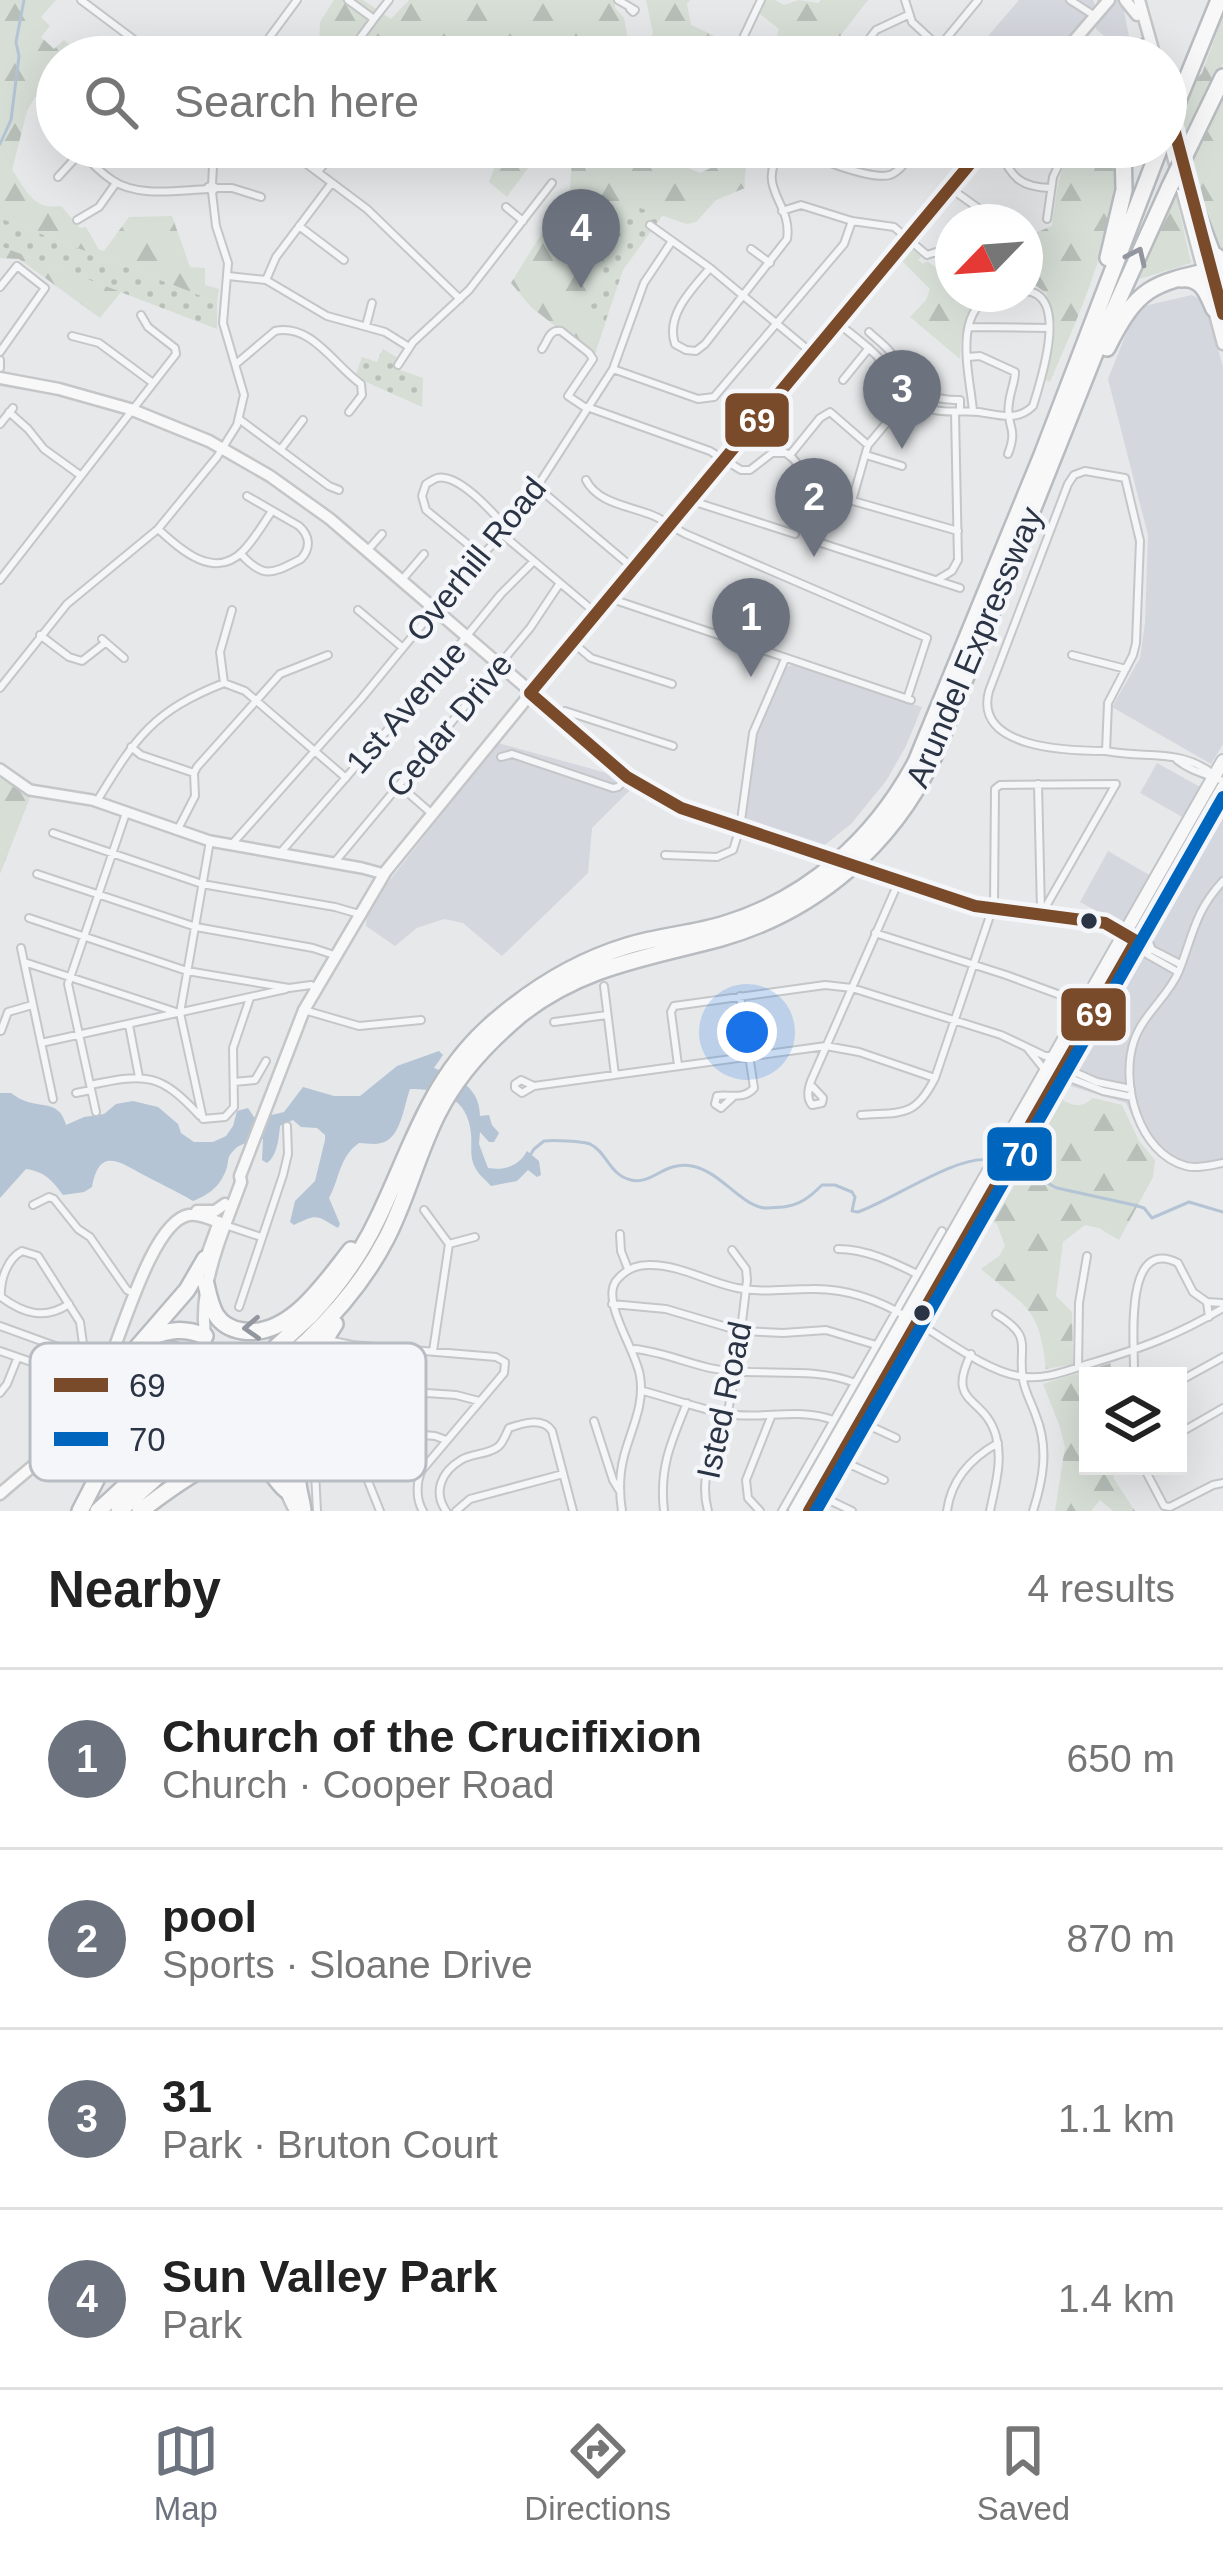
<!DOCTYPE html>
<meta charset="utf-8">
<style>
:root{--surface:#fff;--page:#f2f2f2;--text:#222;--muted:#767676;--line:#e0e0e0;--accent:#6c737f}
body{margin:0;font-family:Helvetica,sans-serif;background:var(--page);color:var(--text)}
.controls{position:absolute;right:36px;bottom:36px;display:grid;overflow:hidden;border-radius:0px;box-shadow:0 12px 48px #0002}
.controls button{width:108px;height:108px;display:grid;place-items:center;padding:0;border:0;border-bottom:3px solid var(--line);background:var(--surface);color:var(--text);font:60px sans-serif}
.compass{position:absolute;left:935px;top:204px;width:108px;height:108px;border-radius:50%;background:var(--surface);box-shadow:0 12px 48px #0002;rotate:245deg}
.you{position:absolute;left:747px;top:1032px;width:42px;height:42px;margin:-30px;border:9px solid #fff;border-radius:50%;background:#1a73e8;box-shadow:0 0 0 18px #1a73e833}
.badge{display:grid;place-items:center;width:78px;height:78px;border-radius:50%;background:var(--accent);color:#fff;font-size:39px;font-weight:700}
.pin{position:absolute;translate:-50% -99px;filter:drop-shadow(0 3px 6px #0008)}
.pin::after{content:'';position:absolute;top:63px;width:42px;height:36px;background:inherit;clip-path:polygon(0 0,100% 0,50% 100%)}
.list{margin:0;padding:0;list-style:none}
h2{display:flex;justify-content:space-between;align-items:center;height:156px;margin:0;padding:0 48px;font-size:51px}
h2 small{font-size:39px;font-weight:400;color:var(--muted)}
.list li{display:grid;grid-template-columns:78px 1fr auto;gap:36px;align-items:center;box-sizing:border-box;height:180px;padding:0 48px;border-top:3px solid var(--line)}
.list b{display:block;font-size:45px;white-space:nowrap}
.list p{margin:0;font-size:39px;white-space:nowrap;color:var(--muted)}
.list em{font-size:39px;font-style:normal;color:var(--muted)}
.icon{flex:none;width:66px;height:66px;fill:none;stroke:currentColor;stroke-width:2;stroke-linecap:round;stroke-linejoin:round}
.map{position:relative;flex:none;width:1223px;height:1511px;overflow:hidden}
.search{position:absolute;background:var(--surface);box-shadow:0 12px 48px #0002;left:36px;right:36px;top:36px;height:132px;display:flex;align-items:center;gap:30px;box-sizing:border-box;padding:0 42px;border-radius:66px;color:var(--muted);font-size:45px}
.sheet{height:876px;background:var(--surface)}
nav{display:flex;justify-content:space-around;align-items:center;box-sizing:border-box;height:168px;border-top:3px solid var(--line);background:var(--surface);font-size:33px;color:var(--muted)}
nav a{display:grid;justify-items:center;gap:6px}
nav .on{color:var(--accent)}
.map>svg:first-child{display:block}
</style>
<div class="map">
<svg width="1223" height="1511" viewBox="0 0 1223 1511">
<defs>
<pattern id="grass-dots" width="8" height="8" patternUnits="userSpaceOnUse" patternTransform="scale(3)"><rect width="8" height="8" fill="#d6ded6"/><path d="M2 2h.1M6 6h.1" fill="none" stroke="#b8bfb9" stroke-width="1.8" stroke-linecap="round"/></pattern>
<pattern id="forest-firs" width="22" height="20" patternUnits="userSpaceOnUse" patternTransform="scale(3)"><rect width="22" height="20" fill="#d6ded6"/><path d="M5 1l3.5 6h-7zM16 11l3.5 6h-7z" fill="#b8bfb9"/></pattern>
</defs>
<rect width="100%" height="100%" fill="#e6e8ea"/>
<path fill="#d4d7dd" d="M1019 0H1093L1095 5 1052 57H970Z
M1097 0H1122L1130 42 1117 45 1133 46 1132 57H1067L1087 35 1108 53 1115 45 1096 29Z
M1192 295 1205 302 1223 367V744L1211 764 1112 707 1140 658 1145 623 1148 535 1108 379 1132 319 1144 306Z
M792 665 922 707 906 746 886 781 851 824 822 847 751 825 746 819 755 743 762 720 786 667Z
M498 743 614 775 631 789 592 828 588 873 502 956 463 923 444 919 417 928 395 946 366 926 367 909Z
M1157 763 1202 788 1184 818 1140 793Z
M1223 799V1167L1207 1170 1185 1169 1163 1158 1135 1123 1126 1103 1061 1083Z
M1108 851 1151 876 1124 921 1120 924 1080 902Z"/>
<path fill="url(#grass-dots)" d="M624 187 662 216 623 270 594 356 531 307Z
M0 218 217 302V329L0 246Z
M383 349 398 358 395 365 400 370 423 378 422 407 355 377 362 357 377 362Z"/>
<path fill="url(#forest-firs)" d="M0 0H56L41 17 50 26 41 37 54 49 64 40 84 57H57V98L52 95 35 97 27 111 12 170C26 190 34 211 61 206L80 228 86 227 99 250 104 251 129 217 172 216 190 267 205 268V285L219 289 217 302 0 218Z
M334 0H363L391 19 409 0H614L615 8 624 18 629 45 638 49 648 43 653 33 646 0H690L687 4 691 25 715 36 703 57H306L319 45 320 22Z
M766 0H775L784 5 799 0 818 3 821 0H868L824 57H771L779 29 760 14Z
M1223 2V63L1185 141 1178 118 1188 87 1202 73 1222 18Z
M1223 93V255C1210 235 1186 178 1193 155 1200 134 1213 113 1223 93Z
M485 147H543L507 197 489 182 496 164Z
M573 147H667L686 167 700 173 728 160 733 147H757C748 160 743 172 745 188L716 200 696 222 687 224 637 207 625 212 620 220 626 228 619 234 602 229 593 234C589 246 592 255 604 260L601 299 591 305C590 317 595 319 605 324L594 356 531 307 511 283 570 188Z
M1074 147H1115C1119 230 1082 307 1050 382L1046 380 1055 325 1046 293 1035 285H1025V237L1052 226C1056 198 1057 171 1074 147Z
M1175 192 1191 263 1139 279Z
M0 246 121 292 100 318 19 259 0 258Z
M909 247 921 257 918 260 923 264 927 261 953 280V294H971L974 300 961 341 960 359 910 317 926 300 930 289 899 258Z
M0 778 31 795 0 874Z
M1054 1096C1070 1104 1079 1111 1093 1098L1122 1105 1139 1141 1155 1160 1153 1177 1119 1240 1099 1228 1085 1225 1063 1242 1056 1296 1072 1312 1073 1364 1046 1369C1039 1305 1026 1308 981 1269L999 1256 1005 1246 997 1224 985 1217Z
M1111 1363 1110 1376H1088V1466H1112L1114 1479 1135 1511H1113L1100 1500 1091 1511H1055L1065 1447 1060 1427 1043 1384Z"/>
<path fill="#b4c4d5" d="M439 1051 443 1055 434 1068C458 1077 480 1088 480 1116L489 1115 492 1125 499 1133 494 1142H489L480 1132 479 1144 488 1168C504 1171 519 1166 527 1151L539 1161 541 1175 537 1177 528 1170 517 1181 491 1186C484 1178 477 1174 473 1163 470 1153 472 1144 471 1134 468 1098 442 1089 410 1089 404 1105 401 1139 381 1143 374 1145 366 1143 359 1143 339 1157 340 1178 329 1198L340 1224 338 1228C316 1216 319 1213 294 1225L290 1222 295 1201 315 1181 325 1140V1135L317 1128 301 1127 293 1120 280 1126C279 1138 277 1156 267 1163L262 1160 263 1139C253 1142 241 1143 235 1149 227 1157 229 1158 227 1167 221 1186 210 1194 193 1201 175 1190 158 1183 140 1173 115 1159 99 1150 92 1187L84 1192 63 1195C52 1180 45 1172 26 1169L0 1198V1093H11C36 1113 58 1095 66 1125L84 1117 104 1114 116 1104 133 1101 158 1107 178 1124 181 1133 194 1142H213L226 1136 233 1126 237 1111 248 1108 254 1117 259 1118 284 1112 303 1087 334 1096H360L397 1066Z"/>
<g fill="none" stroke-linecap="round" stroke-linejoin="round">
<path stroke="#b4c4d5" stroke-width="3" d="M0 144 11 120 19 56 16 42 24 0
M529 1157 534 1149 544 1141C553 1140 582 1141 590 1144 607 1152 609 1175 631 1180 653 1185 663 1161 692 1166 721 1172 738 1203 764 1208 765 1208 781 1207 783 1207 800 1205 810 1197 822 1185H835L852 1192 855 1197 852 1211 858 1212C892 1200 957 1155 988 1160
M1013 1163C1034 1168 1038 1180 1057 1188L1134 1205 1144 1208 1152 1218 1189 1202 1223 1212"/>
<g stroke="#c4c6c8" stroke-width="10">
<path id="minor" d="M81 0 157 57
M348 0 374 19 389 0
M618 0 635 10 633 12 630 9
M905 0 912 22 939 47
M1070 0 1095 16
M255 57 297 0
M355 57 360 38 374 19
M734 57 761 0
M855 57 876 30 908 15
M931 57 978 0
M51 130 57 131
M76 147C87 158 98 171 112 180 138 198 179 190 208 189
M284 147 367 209 460 299
M412 147 452 163
M799 147C813 159 872 180 890 175 901 171 910 156 917 147
M997 147C1012 175 1016 187 1051 188
M318 172 337 147
M58 177 80 153
M212 185 214 147
M216 188 212 192 208 187 212 185 216 188H232L261 197
M950 188 995 220
M506 207 523 221
M782 211 801 205 852 221 894 227 927 255 936 252 953 266
M1047 219 1053 177 1067 147
M77 220 99 207 116 183
M650 225 710 268 812 353
M299 226 344 260
M751 249 770 263
M710 268C693 288 665 315 675 344L686 350 696 351 705 344 787 239C793 201 752 188 784 147
M228 276 266 280 327 316 385 332 409 347
M266 280 276 257 331 184
M0 287 17 266 45 288 0 352
M840 325C853 335 866 345 877 356 896 374 904 401 931 409 946 414 963 410 979 412 999 415 1017 422 1033 406 1041 380 1070 293 1025 291
M366 326 372 303
M969 327 1049 328
M869 332C876 339 885 345 891 353 916 383 914 400 960 400V411
M72 336 99 343 153 383
M542 349C548 341 549 329 561 331L589 353 593 359 568 396 586 408
M968 357 980 356 1015 372C1015 382 1010 392 1009 403 1005 426 1019 426 1008 454
M0 360V368
M236 364 275 331C311 323 334 365 361 384L362 395 349 412
M398 365 413 342 469 290 552 183
M613 369 698 399 714 397 844 244 852 221
M843 380 869 348
M587 407 710 451 741 470H750L772 453H786C814 472 798 495 839 497L958 531
M973 411C970 375 951 311 995 294
M9 412 28 429 44 449 80 475
M239 419 329 486 339 490
M0 424 13 408
M281 449 303 420
M790 455 820 418 830 412 868 445
M866 455 902 466
M1085 471 1125 478 1140 541 1136 643 1133 655 1108 703 1106 751C1070 751 973 749 989 691L1068 484 1074 475Z
M586 480C598 504 631 506 654 516 666 521 676 530 688 535L927 638 907 699
M537 487 633 568
M820 497 816 534 821 543 960 588
M692 501 795 534
M852 501 868 445 909 396
M158 529C180 549 214 581 243 551 254 540 263 524 272 511
M503 535 597 614
M367 551 382 534
M241 554C264 580 273 573 301 559 311 548 310 536 299 526L247 496
M481 555 426 510 422 496 426 484C433 480 437 476 445 478 465 481 494 514 507 528
M0 580 176 354 175 348 148 327 141 315
M937 580 952 571 958 560 955 412
M401 581 424 554
M609 598 911 700
M358 610 403 648
M40 635 69 657 82 661 105 643
M102 639 124 658
M572 642 591 658 672 684
M1072 655 1126 669
M224 683 220 652 232 610
M0 688 67 604 158 529 217 457 237 425 244 395 223 323 228 263 216 226 212 192
M565 711 673 746
M131 747 141 755 194 773
M1106 751C1146 759 1177 748 1212 773
M501 757 512 754 613 788 618 787 627 777
M1177 760C1192 772 1207 774 1223 781
M1038 784 1041 911
M399 785 431 813
M97 801C136 737 153 711 224 683L245 691 346 778
M177 831 195 796 194 773 197 767 280 674 328 655
M53 833 202 884 335 907 359 914
M233 843 361 699 466 571 502 535 537 487 613 369 644 283 672 241
M281 852 424 688 501 594 534 561
M665 855 717 857 733 850 740 828 753 733 785 659
M334 863 530 628 560 583
M37 874 196 927 313 948 334 955
M1223 881C1195 911 1193 935 1179 971 1168 997 1143 1014 1134 1041 1120 1083 1138 1153 1186 1166 1198 1169 1211 1165 1223 1163
M29 918 187 971 289 988 311 985 315 988
M875 933 1006 975 1082 1003
M1134 947 1178 972
M21 948 53 1099
M1149 948 1180 964
M24 962 176 1012
M604 986 615 1075
M304 1010 359 1026 421 1020
M554 1022 607 1015
M129 1025 139 1077
M1 1031 8 1012 32 1005
M41 1043 286 989
M1028 1049 1044 1069
M678 1065 671 1012 674 1006 825 985 852 988 1001 1035 1045 1056H1052
M1061 1066 1097 1082 1131 1089
M1062 1075 1103 1091 1132 1097
M234 1082 255 1080 266 1061
M810 1084 823 1098 822 1103 812 1105C806 1098 808 1089 811 1081L899 881
M90 1085C147 1073 160 1073 200 1116
M534 1086 521 1080 515 1084V1088L522 1093 534 1086 826 1046 859 1052 935 1078
M76 1093 91 1090
M733 1097 721 1108 715 1104 717 1096C730 1094 744 1100 754 1088L740 996
M96 1112 68 984 126 813
M861 1115C902 1112 915 1118 935 1078L994 904 995 789 1000 785 1116 784 1041 915
M203 1119 180 1013 210 841
M203 1119 225 1117 234 1107 233 1048 250 998
M33 1205 49 1197 54 1199 78 1229 90 1237 127 1290 135 1294
M424 1210 449 1244 433 1351
M225 1225 261 1237
M620 1234 621 1251 628 1269
M449 1244 475 1237
M838 1249C866 1249 893 1262 917 1274
M69 1304C45 1320 24 1314 1 1297 0 1280 7 1259 22 1251L38 1256 80 1322 83 1344 72 1376
M612 1304 666 1309 740 1331 783 1333 826 1330 876 1345
M239 1307 283 1175 288 1154 287 1126
M996 1314C1035 1338 1017 1345 1023 1380 1025 1392 1032 1404 1036 1416 1049 1448 1043 1480 1033 1511
M1209 1317 1207 1302 1223 1303
M918 1323C946 1340 987 1371 1019 1376 1045 1381 1068 1370 1092 1363 1142 1348 1178 1335 1223 1308
M0 1326 80 1355
M333 1341 352 1345 496 1357 505 1362 504 1373 422 1470C416 1482 416 1500 423 1511
M345 1344 343 1351 359 1415 364 1471 380 1511
M635 1349C662 1352 684 1362 710 1368 758 1378 811 1365 855 1383
M0 1351 72 1376 80 1374 99 1381
M971 1354C945 1406 985 1395 996 1436 1003 1461 995 1486 990 1511
M1078 1367 1079 1303 1087 1256
M75 1376 98 1388
M1134 1376C1135 1347 1122 1235 1178 1263L1193 1292 1207 1302
M1178 1382 1223 1357
M352 1388 456 1395 479 1401
M643 1391C670 1398 699 1409 727 1414 761 1420 800 1407 833 1420
M0 1393 7 1384 17 1359
M594 1421 613 1480 619 1490
M870 1426 896 1438
M362 1430 435 1436 446 1440
M1178 1434 1223 1408
M849 1464 884 1480
M1143 1466 1164 1506 1170 1507 1213 1485 1223 1483
M829 1500 852 1511
M317 1511 315 1472 318 1465 323 1463 418 1477
M446 1511C433 1492 441 1472 461 1460 472 1453 489 1455 499 1446 504 1441 506 1434 509 1428 523 1423 543 1417 552 1431L573 1511
M456 1511 470 1499 563 1474
M622 1511C619 1492 619 1475 624 1456 631 1429 645 1405 640 1376 636 1350 601 1302 616 1281 624 1271 635 1265 648 1265 679 1264 707 1282 737 1288 762 1293 785 1289 811 1289 846 1288 877 1299 907 1317
M664 1511C659 1468 671 1442 687 1403
M708 1511C697 1469 719 1450 728 1411 737 1369 742 1323 747 1280L746 1269 732 1250
M760 1511 748 1498 746 1480 771 1417
M782 1511 942 1231
M822 1511 891 1387
M947 1511C951 1480 971 1458 998 1443"/>
</g>
<g stroke="#c4c6c8" stroke-width="14">
<path id="tertiary" d="M0 769 30 790 92 800 210 841 362 868 384 874"/>
</g>
<g stroke="#c4c6c8" stroke-width="15">
<path id="secondary" d="M1125 0 1137 15
M1139 0 1155 57
M1060 57 1109 0
M1166 98 1198 218
M1166 130 1223 344
M0 378 59 389 130 409 209 441 270 476 330 519 644 789 691 812 826 856
M868 870 981 907 1105 923 1130 937
M197 1211H215L225 1204
M203 1266 219 1222
M216 1376C186 1309 218 1246 241 1182L240 1176 304 1010 386 871 633 568 692 501 984 147
M246 1422 295 1493
M284 1488 295 1511
M0 1494C29 1468 66 1442 88 1410 113 1372 146 1222 189 1215 201 1213 215 1221 225 1225"/>
</g>
<g stroke="#c2c5c8" stroke-width="16">
<path id="primary" d="M1141 931 1148 948
M795 1511 1223 761
M809 1511 1223 788"/>
</g>
<g stroke="#b8bbbf" stroke-width="20">
<path id="motorway" d="M1145 47V57
M1179 98 1219 0
M1191 143 1223 77
M1197 213 1212 253 1223 261
M1108 258 1124 190 1123 147
M1181 279C1202 277 1207 293 1214 309
M1221 307 1220 281 1223 274
M1107 348C1139 283 1155 283 1223 268
M206 1284C211 1307 215 1327 243 1331 290 1338 326 1281 351 1250
M148 1338C169 1330 183 1327 205 1336
M207 1384C200 1374 194 1361 184 1355 164 1342 136 1352 131 1375 126 1398 145 1420 168 1419 184 1418 198 1408 211 1399
M253 1401C279 1382 308 1377 318 1415
M257 1437 282 1450 301 1446 311 1437
M80 1511 96 1480 128 1358 187 1290 205 1259
M98 1511 311 1315C338 1286 361 1254 378 1218 414 1143 432 1072 500 1017 537 986 581 960 627 946 659 936 693 934 725 924 809 898 875 839 916 762L1042 455 1160 147
M119 1511 308 1340C338 1311 367 1276 386 1239 407 1199 417 1154 438 1113 457 1075 487 1043 519 1016 581 966 647 958 721 938 817 911 893 844 935 754L1099 343 1170 186
M140 1511C167 1492 228 1440 260 1462 271 1469 276 1482 286 1490
M303 1511C302 1498 296 1486 298 1473 300 1452 322 1445 325 1424 327 1414 324 1406 322 1396 315 1368 318 1348 335 1324"/>
</g>
<use href="#minor" stroke="#f5f6f7" stroke-width="6"/>
<use href="#tertiary" stroke="#f5f6f7" stroke-width="9"/>
<use href="#secondary" stroke="#f8f8f8" stroke-width="10"/>
<use href="#primary" stroke="#f8f8f8" stroke-width="12"/>
<use href="#motorway" stroke="#f8f8f8" stroke-width="15"/>
<g stroke="#c4c6c8" stroke-width="15" stroke-linecap="butt">
<path id="secondary-bridge" d="M826 856 868 870
M216 1376 246 1422"/>
</g>
<g stroke="#b8bbbf" stroke-width="20" stroke-linecap="butt">
<path id="motorway-bridge" d="M1166 132 1179 98
M1170 186 1191 143
M207 1384 233 1422 240 1427"/>
</g>
<use href="#secondary-bridge" stroke="#f8f8f8" stroke-width="10"/>
<use href="#motorway-bridge" stroke="#f8f8f8" stroke-width="15"/>
<g stroke="#f4f6f9" stroke-width="21">
<path id="bus-1" d="M1166 98 1223 314
M530 693 627 777 681 808 975 906 1105 923 1136 941 809 1511
M530 693 984 147"/>
</g>
<g stroke="#f4f6f9" stroke-width="21">
<path id="bus-2" d="M816 1511 1223 797"/>
</g>
<use href="#bus-1" stroke="#7a4b2a" stroke-width="12"/>
<use href="#bus-2" stroke="#0065bd" stroke-width="12"/>
</g>
<defs><path id="oneway-chevron" d="M-2-3.5L2.5 0L-2 3.5" fill="none" stroke-width="1.6" stroke-linecap="round" stroke-linejoin="round" transform="scale(3)"/></defs>
<g stroke="#92969e">
<use href="#oneway-chevron" transform="translate(1137 256) rotate(-65)"/>
<use href="#oneway-chevron" transform="translate(252 1328) rotate(177)"/>
</g>
<g fill="#2b3445" stroke="#f4f6f9" stroke-width="4.5">
<circle cx="1089" cy="921" r="10"/>
<circle cx="922" cy="1313" r="10"/>
</g>
<g text-anchor="middle" dominant-baseline="central" stroke-width="9" stroke-linejoin="round" paint-order="stroke">
<g font-size="33" fill="#2b3445" stroke="#f4f6f9">
<text transform="translate(476 559) rotate(-51)">Overhill Road</text>
<text transform="translate(974 647) rotate(-67)">Arundel Expressway</text>
<text transform="translate(406 707) rotate(-49)">1st Avenue</text>
<text transform="translate(449 725) rotate(-50)">Cedar Drive</text>
<text transform="translate(724 1400) rotate(-78)">Isted Road</text>
</g>
</g>
<rect x="30" y="1343" width="396" height="138" rx="18" fill="#f4f6f9" stroke="#b8bcc3" stroke-width="3"/>
<rect x="54" y="1378" width="54" height="14" fill="#7a4b2a"/>
<rect x="54" y="1432" width="54" height="14" fill="#0065bd"/>
<g font-size="33" fill="#2b3445">
<text x="129" y="1397">69</text>
<text x="129" y="1451">70</text>
</g>
<g stroke="#f4f6f9" stroke-width="4.5">
<rect x="723" y="391" width="68" height="58" rx="12" fill="#7a4b2a"/>
<rect x="1059" y="986" width="69" height="57" rx="12" fill="#7a4b2a"/>
<rect x="985" y="1125" width="69" height="58" rx="12" fill="#0065bd"/>
</g>
<g font-size="33" text-anchor="middle" font-weight="bold" fill="#fff">
<text x="757" y="432">69</text>
<text x="1094" y="1026">69</text>
<text x="1020" y="1166">70</text>
</g>
</svg>
<div class="controls">
<button><svg class="icon" aria-label="layers" viewBox="0 0 24 24"><path d="M12 4l9 5-9 5-9-5zM3 14l9 5 9-5"/></svg></button>
</div>
<svg class="compass" viewBox="-18 -18 36 36"><path d="M0-13l5 13h-10z" fill="#e53935"/><path d="M0 13l5-13h-10z" fill="#767676"/></svg>
<div class="you"></div>
<div class="pin badge" style="left:751px;top:677px">1</div>
<div class="pin badge" style="left:814px;top:557px">2</div>
<div class="pin badge" style="left:902px;top:449px">3</div>
<div class="pin badge" style="left:581px;top:288px">4</div>
<div class="search"><svg class="icon" aria-label="search" viewBox="0 0 24 24"><circle cx="10" cy="10" r="6"/><path d="M15 15l6 6"/></svg>Search here</div>
</div>
<section class="sheet">
<h2>Nearby<small>4 results</small></h2>
<ul class="list">
<li><span class="badge">1</span><div><b>Church of the Crucifixion</b><p>Church · Cooper Road</p></div><em>650 m</em></li>
<li><span class="badge">2</span><div><b>pool</b><p>Sports · Sloane Drive</p></div><em>870 m</em></li>
<li><span class="badge">3</span><div><b>31</b><p>Park · Bruton Court</p></div><em>1.1 km</em></li>
<li><span class="badge">4</span><div><b>Sun Valley Park</b><p>Park</p></div><em>1.4 km</em></li>
</ul>
</section>
<nav>
<a class="on"><svg class="icon" aria-label="map" viewBox="0 0 24 24"><path d="M3 6l6-2 6 2 6-2v14l-6 2-6-2-6 2zM9 4v14M15 6v14"/></svg>Map</a>
<a><svg class="icon" aria-label="directions" viewBox="0 0 24 24"><path d="M12 3l9 9-9 9-9-9zM9 14v-3h6M13 9l2 2-2 2"/></svg>Directions</a>
<a><svg class="icon" aria-label="saved" viewBox="0 0 24 24"><path d="M7 4h10v16l-5-4-5 4z"/></svg>Saved</a>
</nav>
